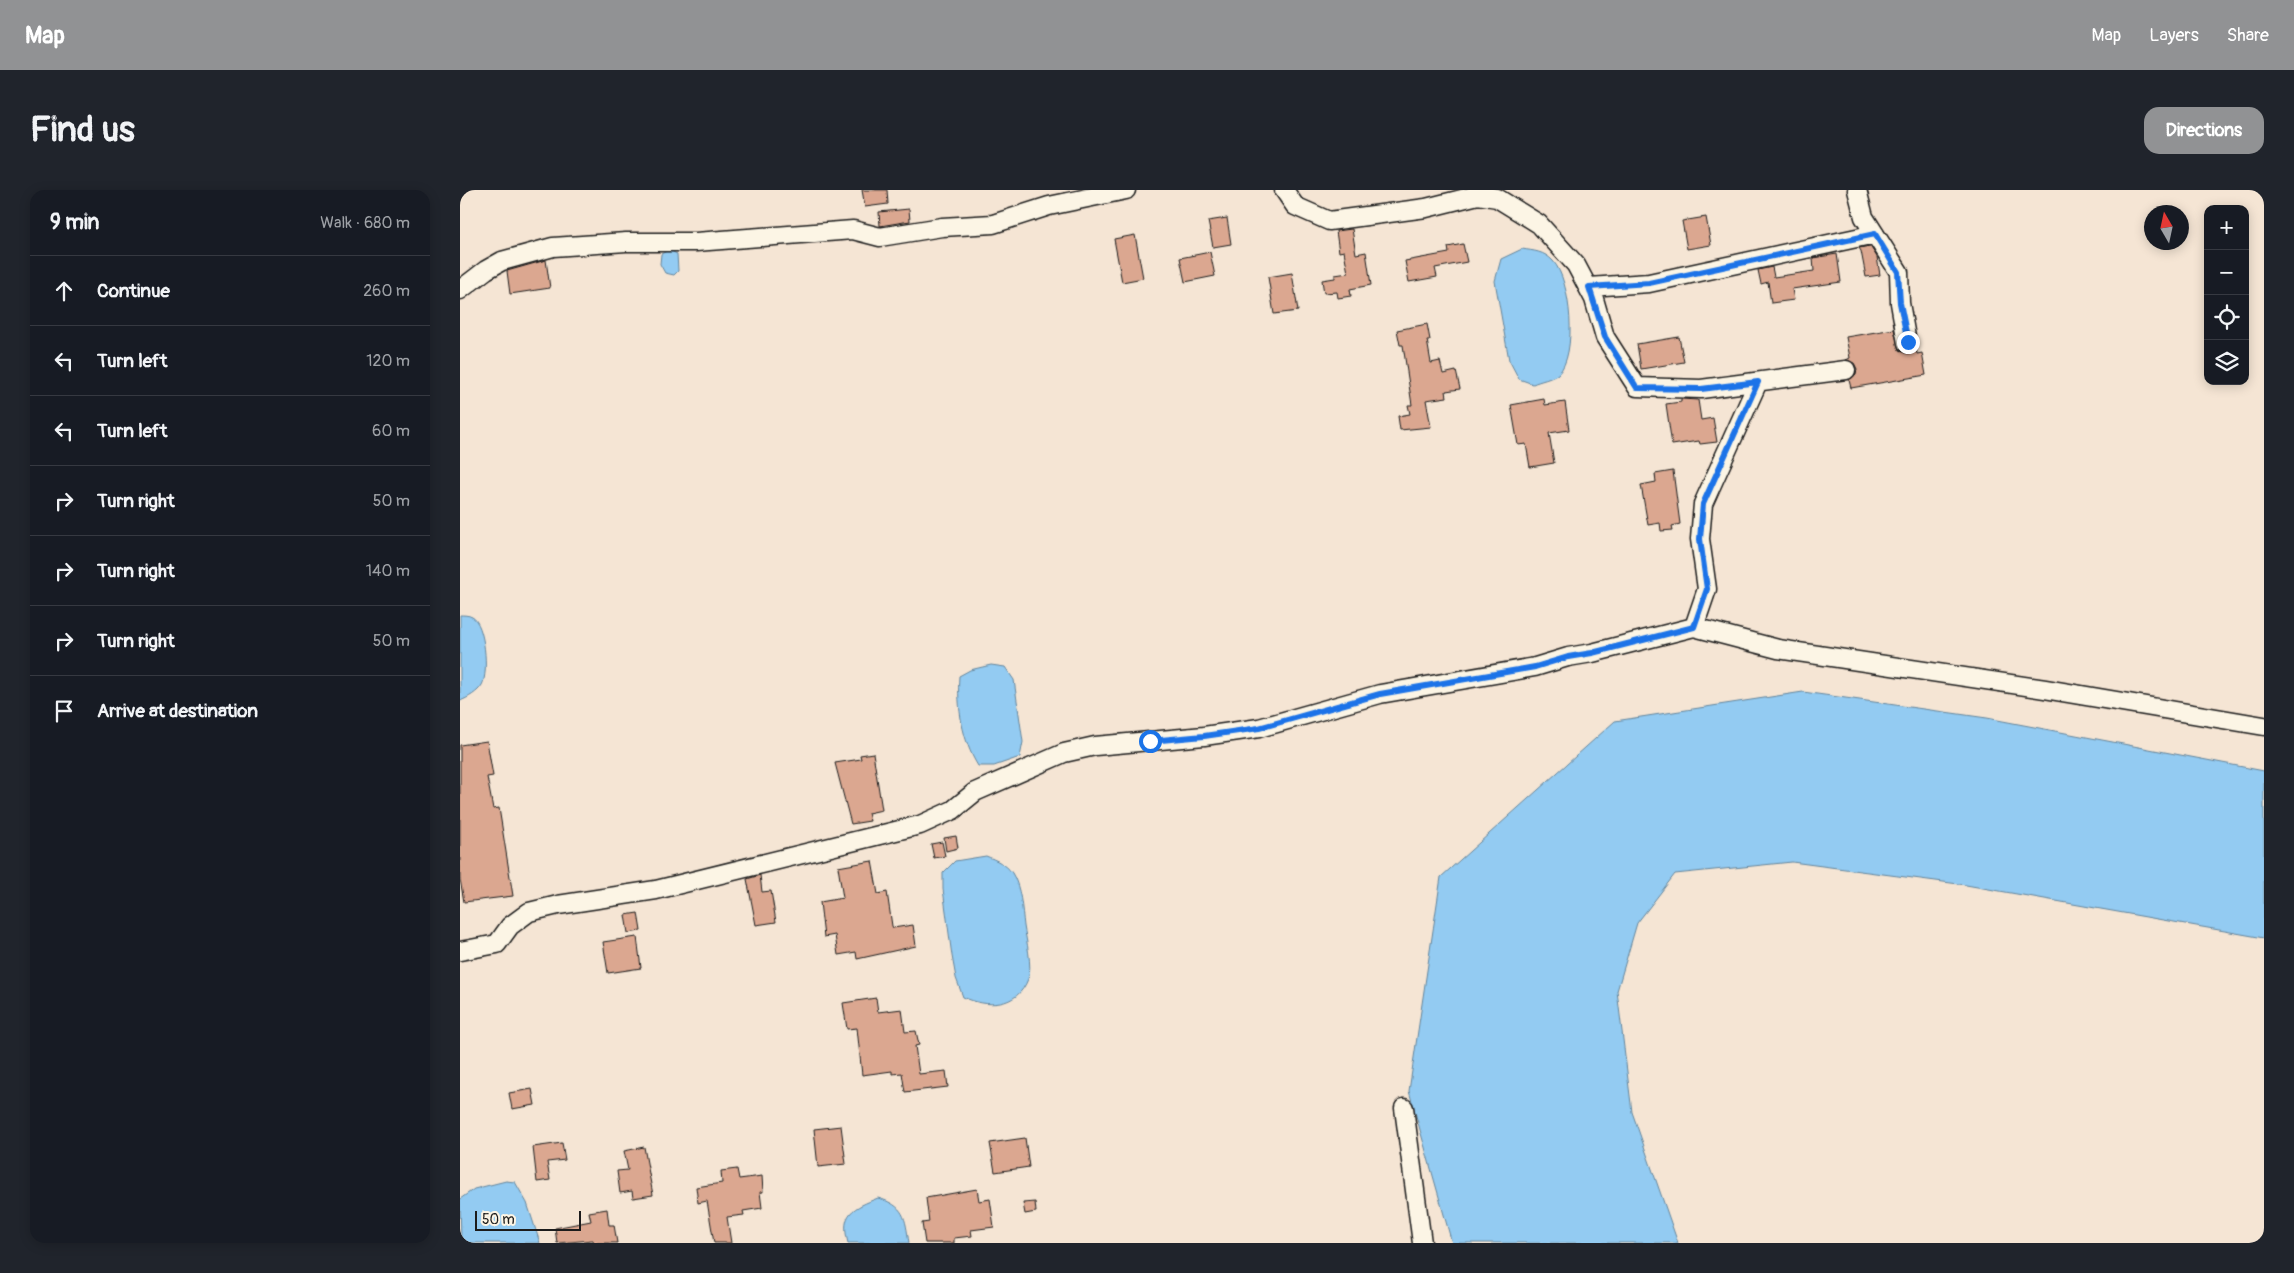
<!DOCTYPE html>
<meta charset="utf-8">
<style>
:root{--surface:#171b24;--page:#20242c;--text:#f1f3f6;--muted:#9ea1a6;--line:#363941;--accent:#919294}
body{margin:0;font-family:Pangolin,sans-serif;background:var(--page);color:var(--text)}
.controls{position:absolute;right:15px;top:15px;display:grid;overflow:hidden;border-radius:10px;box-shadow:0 2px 12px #0003}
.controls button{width:45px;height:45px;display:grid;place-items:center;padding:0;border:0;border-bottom:1px solid var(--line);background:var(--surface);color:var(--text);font:25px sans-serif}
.compass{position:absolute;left:1684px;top:15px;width:45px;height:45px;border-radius:50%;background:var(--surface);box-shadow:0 2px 12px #0003;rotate:351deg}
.scale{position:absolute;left:15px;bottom:12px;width:106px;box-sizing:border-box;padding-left:5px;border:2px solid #1c1c1c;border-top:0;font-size:14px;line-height:18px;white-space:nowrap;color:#1c1c1c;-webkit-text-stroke:4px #fcf5e5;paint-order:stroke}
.stop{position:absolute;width:15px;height:15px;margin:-11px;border:4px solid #1a73e8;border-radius:50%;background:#fff}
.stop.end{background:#1a73e8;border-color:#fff;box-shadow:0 1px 5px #0008}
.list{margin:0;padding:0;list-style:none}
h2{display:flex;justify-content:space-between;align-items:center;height:65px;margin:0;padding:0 20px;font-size:21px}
h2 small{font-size:16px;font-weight:400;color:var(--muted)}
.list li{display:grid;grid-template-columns:32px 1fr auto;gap:15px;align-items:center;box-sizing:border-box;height:70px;padding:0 20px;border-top:1px solid var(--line)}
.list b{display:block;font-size:19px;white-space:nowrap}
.list em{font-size:16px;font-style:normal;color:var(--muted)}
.icon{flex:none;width:28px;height:28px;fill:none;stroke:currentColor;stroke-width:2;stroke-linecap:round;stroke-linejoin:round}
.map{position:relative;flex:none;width:1804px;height:1053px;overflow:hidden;border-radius:15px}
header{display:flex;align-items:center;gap:30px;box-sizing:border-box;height:70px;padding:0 25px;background:var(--accent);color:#fff}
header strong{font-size:24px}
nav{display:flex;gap:28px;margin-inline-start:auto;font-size:18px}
.intro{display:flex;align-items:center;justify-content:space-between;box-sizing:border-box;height:120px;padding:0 30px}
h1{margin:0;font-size:35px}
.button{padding:12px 22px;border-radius:15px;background:var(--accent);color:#fff;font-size:18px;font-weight:700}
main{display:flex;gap:30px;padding:0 30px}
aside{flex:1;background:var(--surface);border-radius:15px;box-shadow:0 2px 12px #0003}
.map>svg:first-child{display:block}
</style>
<header>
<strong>Map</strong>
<nav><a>Map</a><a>Layers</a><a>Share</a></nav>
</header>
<div class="intro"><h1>Find us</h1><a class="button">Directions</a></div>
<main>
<aside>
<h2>9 min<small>Walk · 680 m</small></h2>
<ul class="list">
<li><svg class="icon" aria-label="ahead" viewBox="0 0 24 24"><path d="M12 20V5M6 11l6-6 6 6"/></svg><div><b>Continue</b></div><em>260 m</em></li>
<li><svg class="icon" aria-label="left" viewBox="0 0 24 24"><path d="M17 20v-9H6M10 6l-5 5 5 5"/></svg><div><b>Turn left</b></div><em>120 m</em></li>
<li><svg class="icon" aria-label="left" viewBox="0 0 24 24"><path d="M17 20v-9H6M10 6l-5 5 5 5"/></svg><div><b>Turn left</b></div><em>60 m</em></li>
<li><svg class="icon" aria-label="right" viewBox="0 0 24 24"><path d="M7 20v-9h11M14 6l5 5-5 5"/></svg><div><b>Turn right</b></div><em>50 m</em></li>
<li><svg class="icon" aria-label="right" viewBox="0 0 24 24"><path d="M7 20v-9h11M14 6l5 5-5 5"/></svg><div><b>Turn right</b></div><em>140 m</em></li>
<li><svg class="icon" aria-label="right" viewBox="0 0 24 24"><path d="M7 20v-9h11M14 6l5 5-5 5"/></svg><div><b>Turn right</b></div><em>50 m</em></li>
<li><svg class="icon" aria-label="arrive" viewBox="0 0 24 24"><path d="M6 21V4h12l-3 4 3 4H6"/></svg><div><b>Arrive at destination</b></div></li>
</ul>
</aside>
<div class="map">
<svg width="1804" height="1053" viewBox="0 0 1804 1053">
<rect width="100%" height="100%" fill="#f5e5d4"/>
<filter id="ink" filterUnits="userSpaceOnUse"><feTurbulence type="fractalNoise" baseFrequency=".02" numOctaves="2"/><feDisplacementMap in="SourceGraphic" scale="10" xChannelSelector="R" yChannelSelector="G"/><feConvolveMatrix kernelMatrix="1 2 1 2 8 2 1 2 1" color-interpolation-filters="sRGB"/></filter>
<g filter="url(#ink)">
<path fill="#93cbf2" stroke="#63859c" d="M1062 59C1074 61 1084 61 1093 71 1111 90 1118 165 1098 184 1092 189 1079 191 1073 194L1059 189 1049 170 1035 91 1041 69Z
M209 60 217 64 218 81 214 85 205 83 200 74 201 64Z
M0 425C3 425 9 425 12 427 25 433 29 483 22 495 18 502 8 508 0 511Z
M531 475 545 477 554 490 563 552 560 567 534 576H518C502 550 497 517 499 486L510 480Z
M1343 502 1527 528 1804 581V748L1506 695 1332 672 1215 684 1177 733 1157 801 1172 922 1218 1053H992L949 901 981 687 1155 531Z
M526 666C536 670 546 674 552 683 561 697 562 719 564 736 566 749 573 777 568 789 557 818 527 818 503 807L496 788 492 766 483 699V683L495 671Z
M46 991 55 992 67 1013 80 1053H1L0 1009 14 999Z
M418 1008C445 1016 445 1027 449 1053H388C380 1023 393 1018 418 1008Z"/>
<path fill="#dba790" stroke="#1c1c1c" d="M402 0H427L428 14 405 17Z
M449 19 450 31 420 36 419 22Z
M1246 27 1251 55 1227 59 1222 31Z
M767 28 771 54 753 57 748 31Z
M892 39 896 64 906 62 911 95 890 99 891 106 878 108 877 102 864 103 862 90 875 88V85L888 83 884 61 879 62 876 41Z
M675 45 683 88 662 92 654 49Z
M1003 54 1007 72 975 78 977 87 949 92 945 71 989 63 988 57Z
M1410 56 1417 67 1420 85 1406 87 1401 61 1399 58Z
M750 62 755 86 725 92 720 68Z
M1377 64 1381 92 1332 99 1334 110 1311 113 1308 92 1301 94 1298 80 1312 77 1314 87 1354 81 1353 68Z
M86 70 90 98 50 104 47 81Z
M832 83 838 121 814 124 808 87Z
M967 134 970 150H967L971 173 980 171 983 184 996 181 1000 199 986 201 987 207 966 210 971 237 940 240 938 226 950 224 948 215H952L943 155H940L937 140Z
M1434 139 1439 160 1448 163 1456 158 1457 164 1462 163 1466 185 1391 198 1389 190 1396 184 1397 179 1394 173 1386 170 1390 168 1386 147Z
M1219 147 1224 172 1181 179 1177 154Z
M1084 209 1085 215 1105 212 1109 240 1089 243 1094 273 1070 277 1066 254 1058 255 1051 215Z
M1221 209 1238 210 1241 230 1253 228 1257 252 1240 254 1239 251 1212 255 1206 214 1221 212Z
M1213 281 1220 334 1212 336 1213 340 1201 341 1200 333 1188 335 1181 295 1196 292 1195 284Z
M27 551 33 586 27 587 33 619 39 618 53 706 4 712 0 689V555Z
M413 563 422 620 408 623 410 631 391 634 375 573 401 569 400 565Z
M496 646 498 658 486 661 484 648Z
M482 652 485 666 474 668 471 654Z
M412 671 418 704 427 702 432 736 433 738 453 735 456 756 397 769 396 762 378 765 375 745 364 747 360 712 383 708 378 677Z
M300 685 302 702 311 701 316 732 296 735 287 689Z
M178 723 181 741 168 743 165 725Z
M177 747 181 778 148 783 143 752Z
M416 808 418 822 442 819 445 842 456 841 459 855 455 856 459 884 486 881 488 897 445 902 442 883 432 884V881L402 885 397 838 387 839 383 813Z
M72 899 75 915 52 919 49 903Z
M381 936 386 974 358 977 354 939Z
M565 948 569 977 535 982 530 953Z
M102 953 105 970 87 972 90 990 77 992 73 957Z
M184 957 193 1005 173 1008 172 1001 160 1003 157 981 168 980 164 961Z
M277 979 279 989 302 986 303 1002H300L302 1018 283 1021 284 1025 267 1027 271 1053H254L247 1011 238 1013 236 997 262 993 261 981Z
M517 999 519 1011 530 1009 534 1037 511 1040 512 1046 494 1048V1053H465L462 1033 469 1032 466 1008Z
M575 1012 576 1022 565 1024 563 1013Z
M147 1019 149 1035H154L157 1053H134L133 1050 97 1053 95 1038 131 1031 129 1022Z"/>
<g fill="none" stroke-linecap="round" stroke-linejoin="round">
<g stroke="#1c1c1c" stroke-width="21">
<path id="minor" d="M824 0 835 16 869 31 966 18 1018 5 1037 8 1079 34 1116 75 1134 109 1145 147 1177 197 1241 199 1386 180
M1397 0 1404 27 1439 82 1440 113 1447 153
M1129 97 1189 93 1415 44
M0 100 26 80 42 71 93 57 166 52H236L393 40 420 47 482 37 533 34 589 16 666 0
M1234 437 1318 459 1585 499 1804 536
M0 761 37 754 50 736 69 722 98 715 196 700 460 635 493 620 515 602 604 563 635 556 744 546 799 538 920 504 1075 477 1108 467 1132 463 1234 437 1247 399 1240 349 1243 314 1298 192
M944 918 962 1053"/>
</g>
<use href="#minor" stroke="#fcf5e5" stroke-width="18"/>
</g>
</g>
<g fill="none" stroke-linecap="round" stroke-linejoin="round" filter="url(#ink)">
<path stroke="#1a73e8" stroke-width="6" d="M690 551 744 546 799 538 920 504 1075 477 1108 467 1132 463 1234 437 1247 399 1240 349 1243 314 1298 192 1241 199 1177 198 1145 147 1129 97 1189 93 1415 44 1438 82 1440 113 1448 152"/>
</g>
</svg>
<div class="controls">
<button>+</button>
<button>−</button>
<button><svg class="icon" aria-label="locate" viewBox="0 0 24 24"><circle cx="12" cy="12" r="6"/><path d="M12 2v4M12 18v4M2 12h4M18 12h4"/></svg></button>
<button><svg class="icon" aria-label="layers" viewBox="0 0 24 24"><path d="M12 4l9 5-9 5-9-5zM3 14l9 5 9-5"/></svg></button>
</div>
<svg class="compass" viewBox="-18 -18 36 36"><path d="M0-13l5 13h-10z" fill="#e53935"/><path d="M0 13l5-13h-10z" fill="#9ea1a6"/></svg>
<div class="scale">50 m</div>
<div class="stop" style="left:690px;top:551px"></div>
<div class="stop end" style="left:1448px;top:152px"></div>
</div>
</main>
